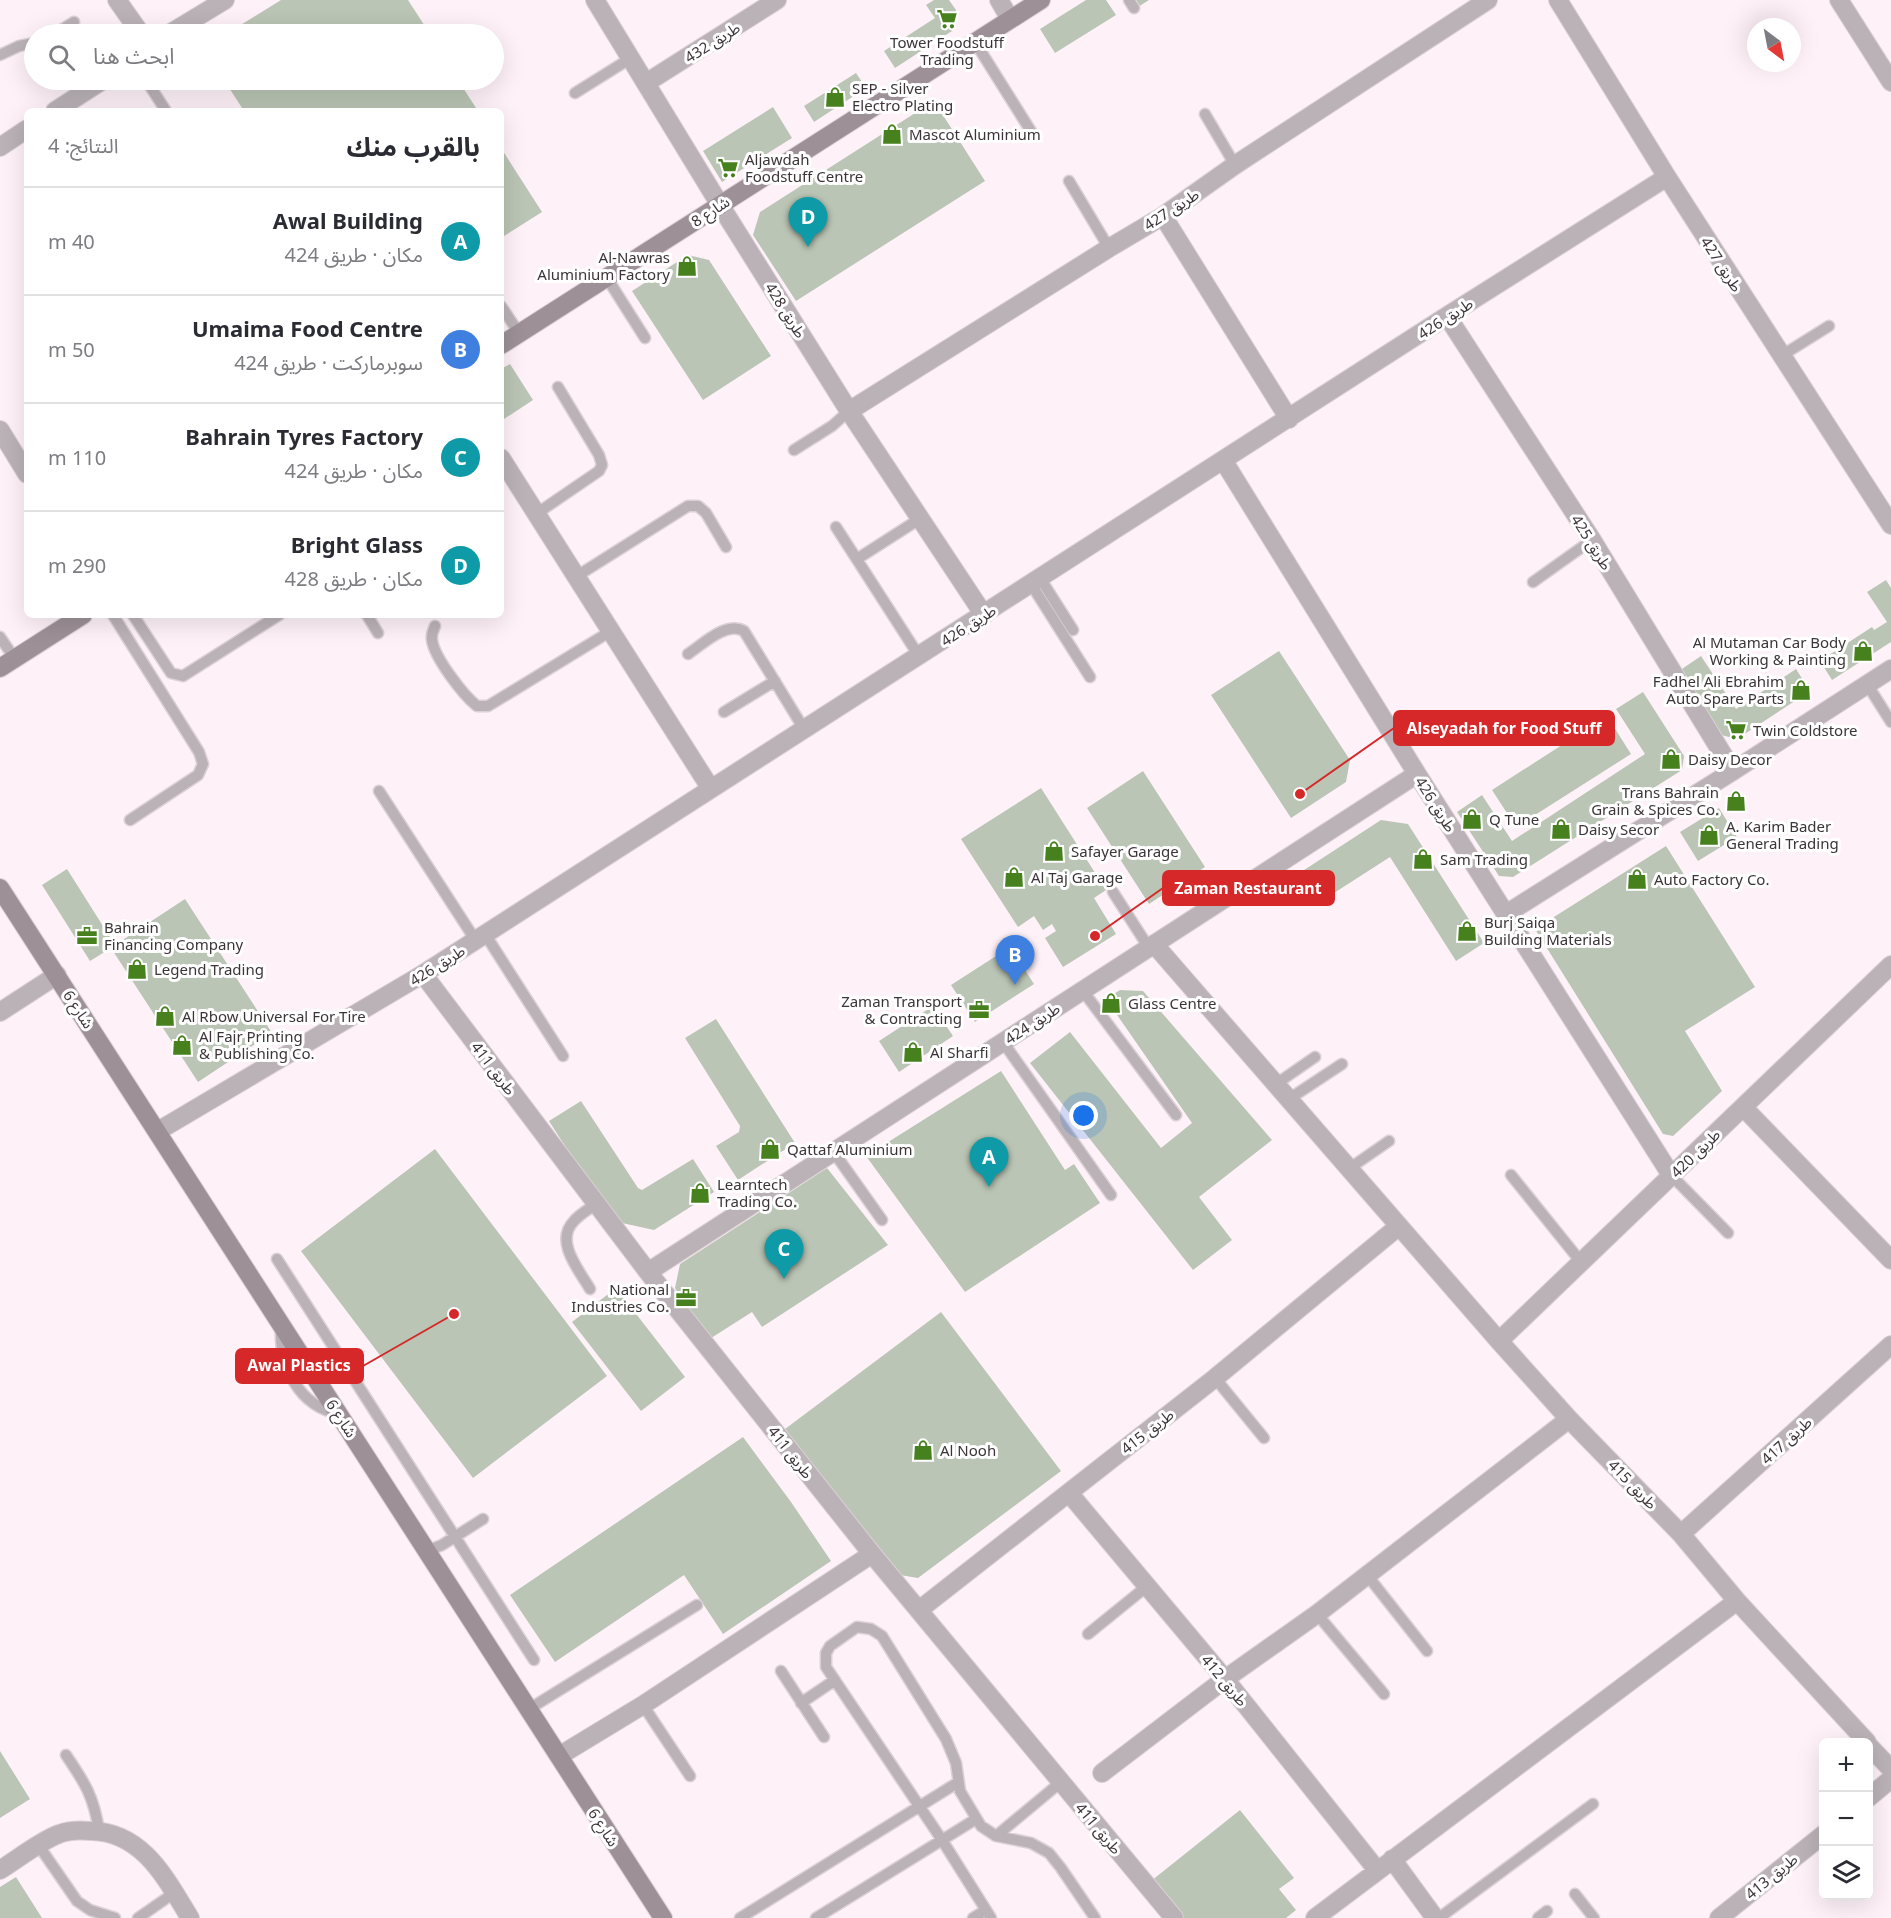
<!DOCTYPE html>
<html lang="ar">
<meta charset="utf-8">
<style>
:root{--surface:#fff;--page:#f2f2f3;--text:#2b2b33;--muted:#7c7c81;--line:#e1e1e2;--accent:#1a73e8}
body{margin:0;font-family:"Noto Sans","Noto Sans Arabic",sans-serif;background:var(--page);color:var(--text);direction:rtl}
.controls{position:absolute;right:18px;bottom:18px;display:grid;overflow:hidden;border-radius:9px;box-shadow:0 6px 24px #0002}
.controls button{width:54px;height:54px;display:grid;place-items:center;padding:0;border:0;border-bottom:2px solid var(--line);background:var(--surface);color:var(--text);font:30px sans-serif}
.compass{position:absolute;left:1747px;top:18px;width:54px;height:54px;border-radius:50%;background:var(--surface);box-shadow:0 6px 24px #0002;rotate:148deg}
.you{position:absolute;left:1084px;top:1116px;width:21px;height:21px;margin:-15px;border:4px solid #fff;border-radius:50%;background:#1a73e8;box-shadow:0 0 0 9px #1a73e833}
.badge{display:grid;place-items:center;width:39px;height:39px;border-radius:50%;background:var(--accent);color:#fff;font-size:20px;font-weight:700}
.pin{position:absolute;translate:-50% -50px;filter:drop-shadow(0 2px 3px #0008)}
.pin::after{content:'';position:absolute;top:32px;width:21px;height:18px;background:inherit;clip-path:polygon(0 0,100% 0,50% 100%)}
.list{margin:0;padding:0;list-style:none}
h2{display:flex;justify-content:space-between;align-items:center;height:78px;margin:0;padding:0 24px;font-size:26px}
h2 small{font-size:20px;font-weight:400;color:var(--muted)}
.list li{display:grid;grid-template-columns:39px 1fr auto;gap:18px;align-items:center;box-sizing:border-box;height:108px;padding:0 24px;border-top:2px solid var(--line)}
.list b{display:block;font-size:22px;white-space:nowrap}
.list p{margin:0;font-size:20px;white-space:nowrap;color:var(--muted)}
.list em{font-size:20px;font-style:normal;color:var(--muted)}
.icon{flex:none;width:33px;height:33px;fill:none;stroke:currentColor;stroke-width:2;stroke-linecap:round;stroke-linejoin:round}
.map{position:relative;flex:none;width:1891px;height:1918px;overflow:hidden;direction:ltr}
.search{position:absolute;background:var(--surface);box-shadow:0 6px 24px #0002;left:24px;top:24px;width:480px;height:66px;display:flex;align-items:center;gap:15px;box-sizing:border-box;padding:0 21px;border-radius:33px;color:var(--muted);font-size:22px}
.panel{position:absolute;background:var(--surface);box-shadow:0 6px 24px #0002;left:24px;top:108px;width:480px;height:510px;border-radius:9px;direction:rtl}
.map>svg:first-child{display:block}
</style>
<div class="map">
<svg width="1891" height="1918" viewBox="0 0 1891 1918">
<rect width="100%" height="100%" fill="#fef2f8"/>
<path fill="#bac5b5" d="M281 0H408L430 34H226Z
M934 0H949L956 10 952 31 895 68 884 51 935 18 926 5Z
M1086 0H1106L1116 15 1055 53 1040 29Z
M1134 0H1149L1138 7Z
M856 73 866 88 814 122 804 106Z
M224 80H458L478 111H244Z
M934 101 985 181 796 301 753 235 760 212Z
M773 107 792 138 722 182 703 151Z
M501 148 542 212 501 238Z
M688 255 709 260 771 356 703 400 632 291Z
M510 364 533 400 501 421V369Z
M1886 580 1891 588V642L1832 680 1820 661 1872 627 1874 630 1887 622 1867 592Z
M1279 651 1350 760 1346 782 1291 818 1211 695Z
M1701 656 1736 709 1796 669 1810 691 1737 739 1721 735 1679 671Z
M1643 692 1684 756 1682 770 1513 877 1499 876 1457 812 1482 795 1512 841 1645 754 1616 709Z
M1607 716 1631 754 1516 827 1492 790Z
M1143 771 1205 867 1149 904 1087 808Z
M1041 788 1106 890 1094 898 1116 934 1063 967 1045 938 1056 931 1052 924 1043 930 1034 916 1018 927 961 839Z
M1719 808 1737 837 1698 861 1680 832Z
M1381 820 1408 824 1484 943 1456 961 1390 857 1320 902 1301 872Z
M1666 846 1755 987 1685 1031 1722 1091 1673 1136 1663 1134 1535 929Z
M67 869 115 945 185 899 272 1033 198 1082 111 948 90 961 42 885Z
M1010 947 1034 984 975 1022 951 985Z
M1120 990 1143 991 1272 1140 1199 1197 1232 1240 1193 1270 1030 1063 1070 1032 1161 1148 1192 1123 1106 999Z
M933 1006 953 1036 899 1072 879 1041Z
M716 1019 795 1143 738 1180 716 1146 739 1132 740 1126 685 1038Z
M1001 1071 1065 1170 1074 1164 1100 1203 965 1292 866 1156Z
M581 1101 638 1188 642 1190 693 1159 714 1192 654 1230 613 1221 549 1121Z
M435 1149 607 1376 473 1478 301 1251Z
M827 1168 888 1245 762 1327 752 1312 708 1340 675 1288 680 1264Z
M616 1288 685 1377 641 1411 572 1322Z
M941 1312 1061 1471 918 1578 894 1574 785 1429Z
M743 1437 791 1502 831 1561 723 1634 684 1575 555 1662 510 1595Z
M0 1751 30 1799 0 1818Z
M1240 1810 1294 1878 1279 1889 1296 1910 1286 1918H1181L1151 1881Z
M16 1877 42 1918H0V1887Z"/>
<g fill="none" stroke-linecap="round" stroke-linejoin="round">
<g stroke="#dbd0d5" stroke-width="13">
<path id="lane" d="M1129 0 1134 8
M55 34 74 22
M975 42 1034 136
M0 55 19 46 34 43
M146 80 166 111
M575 93 631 58
M1205 114 1235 165
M1069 181 1109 248
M607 278 645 338
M501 306 519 333
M1781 356 1829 326
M794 450 832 426 849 411
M536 514 599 471 602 465 599 455 558 387
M836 527 919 656
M857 559 921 518
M577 576 688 506H698L706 513 726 547
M1040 578 1073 630
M1533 582 1592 540
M1031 584 1090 677
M113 615 199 752 203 764 198 775 130 820
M133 615 171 673 183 676 279 615
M367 615 378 633
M435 626C433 631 431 634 432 640 434 657 463 695 477 706H488L611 631
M0 637 15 659
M688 654C703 644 726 621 744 631L804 729
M1867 684 1891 722
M724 712 775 681
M379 791 476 941
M1113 892 1149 948
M485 934 563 1056
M1083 991 1176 1115
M1003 1042 1111 1195
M1276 1084 1315 1057
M1289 1099 1342 1064
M833 1151 882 1220
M1350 1168 1389 1141
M1511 1175 1581 1262
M1671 1175 1728 1233
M277 1259 534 1660
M590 1289C579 1270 554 1241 574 1221 580 1214 589 1209 596 1204
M281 1327C279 1366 299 1407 340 1414
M1215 1378 1264 1438
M427 1551 442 1545 483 1519
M1367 1575 1427 1651
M1317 1614 1384 1694
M1088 1634 1146 1587
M781 1671 824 1737
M801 1703 835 1680
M643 1705 690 1776
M529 1709 697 1605
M66 1755C85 1783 94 1797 99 1831
M996 1836 1061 1782
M39 1846 77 1901 90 1910 115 1918
M1575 1894 1594 1918
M138 1918 174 1893
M740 1918 957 1783
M816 1918 976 1819
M973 1918 986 1910
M991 1918 942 1840 826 1667V1653L830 1646 857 1627 871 1629 882 1636 946 1739 956 1763 960 1791 981 1826 996 1836 1031 1843 1049 1853 1061 1868 1095 1918
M1439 1918 1593 1804
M1538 1918 1547 1911"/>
</g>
<g stroke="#dbd0d5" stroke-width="20">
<path id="street" d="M117 0 141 34
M595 0 720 205 849 411 984 615
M999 0 1010 19
M1558 0 1667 177 1891 525
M1839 0 1891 82
M169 34 225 0
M646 83 777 0
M55 111 103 80
M0 147 27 129
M1163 216 1289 419
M1447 316 1592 540 1733 771
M849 411 1109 248 1163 216 1235 165 1488 0
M0 430 27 474
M501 458 711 789
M1223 460 1417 774 1671 1175
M1506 914 1733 771 1891 669
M1154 944 1499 1341 1569 1419 1681 1534 1737 1601 1867 1742
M423 974 648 1272 872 1554 1174 1918
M0 1012 57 975
M1743 1107 1891 1260
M158 1131 423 974 1447 316 1667 177
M648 1272 1417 774
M1499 1341 1891 965
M1069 1493 1225 1679 1377 1870
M1681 1534 1891 1345
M919 1610 1215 1378 1399 1226
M1868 1745 1891 1769
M559 1756 643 1705 872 1554
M1102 1773 1225 1679 1317 1614 1569 1419
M1868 1798 1891 1779
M1392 1859 1435 1918
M0 1870C18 1859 40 1841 59 1834 69 1830 81 1830 91 1831 143 1832 166 1879 190 1918
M1315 1918 1737 1601
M1719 1918 1824 1834"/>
</g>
<g stroke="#dbd0d5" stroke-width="20">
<path id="secondary" d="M501 345 1041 0
M0 668 83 615
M0 888 663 1918"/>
</g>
<use href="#lane" stroke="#bab2b6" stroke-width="10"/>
<use href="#street" stroke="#bab2b6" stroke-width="18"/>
<use href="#secondary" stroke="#9d9197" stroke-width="18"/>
</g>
<defs>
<g id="supermarket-bare" transform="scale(1.62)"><path d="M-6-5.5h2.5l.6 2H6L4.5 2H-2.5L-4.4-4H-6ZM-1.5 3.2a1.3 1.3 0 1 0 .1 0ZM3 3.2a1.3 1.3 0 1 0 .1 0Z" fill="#46811e" stroke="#fff" stroke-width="2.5" paint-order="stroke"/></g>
<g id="shop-bare" transform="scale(1.62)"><path d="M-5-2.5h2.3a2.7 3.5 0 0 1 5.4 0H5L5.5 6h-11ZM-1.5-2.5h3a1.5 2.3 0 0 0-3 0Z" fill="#46811e" stroke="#fff" stroke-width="2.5" paint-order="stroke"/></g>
<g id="office-bare" transform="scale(1.62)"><path d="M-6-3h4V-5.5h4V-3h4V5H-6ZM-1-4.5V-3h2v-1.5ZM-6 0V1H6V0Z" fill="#46811e" stroke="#fff" stroke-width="2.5" paint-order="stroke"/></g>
</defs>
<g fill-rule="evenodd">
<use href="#supermarket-bare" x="947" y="19"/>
<use href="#shop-bare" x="835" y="97"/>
<use href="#shop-bare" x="892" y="134"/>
<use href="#supermarket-bare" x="728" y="168"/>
<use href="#shop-bare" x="687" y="266"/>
<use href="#shop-bare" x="1863" y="651"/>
<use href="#shop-bare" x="1801" y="690"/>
<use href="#supermarket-bare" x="1736" y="730"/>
<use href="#shop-bare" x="1671" y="759"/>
<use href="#shop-bare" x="1736" y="801"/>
<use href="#shop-bare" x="1472" y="819"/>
<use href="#shop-bare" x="1561" y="829"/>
<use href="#shop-bare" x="1709" y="835"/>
<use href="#shop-bare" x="1054" y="851"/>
<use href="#shop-bare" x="1423" y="859"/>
<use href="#shop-bare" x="1014" y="877"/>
<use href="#shop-bare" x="1637" y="879"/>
<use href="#shop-bare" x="1467" y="931"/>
<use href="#office-bare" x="87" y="936"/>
<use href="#shop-bare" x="137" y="969"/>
<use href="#shop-bare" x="1111" y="1003"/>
<use href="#office-bare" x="979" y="1010"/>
<use href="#shop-bare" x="165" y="1016"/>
<use href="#shop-bare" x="182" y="1045"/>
<use href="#shop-bare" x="913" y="1052"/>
<use href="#shop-bare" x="770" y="1149"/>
<use href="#shop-bare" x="700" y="1193"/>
<use href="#office-bare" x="686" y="1298"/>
<use href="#shop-bare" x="923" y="1450"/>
</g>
<g text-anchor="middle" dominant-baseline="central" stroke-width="6" stroke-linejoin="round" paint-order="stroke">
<g font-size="15" fill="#3c3438" stroke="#fff">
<text transform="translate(712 42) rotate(-32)">طريق 432</text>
<text transform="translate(1171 209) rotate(-33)">طريق 427</text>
<text transform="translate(710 211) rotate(-33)">شارع 8</text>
<text transform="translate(1722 264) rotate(57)">طريق 427</text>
<text transform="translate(786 310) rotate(58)">طريق 428</text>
<text transform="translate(1445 318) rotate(-33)">طريق 426</text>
<text transform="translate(1592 542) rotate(58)">طريق 425</text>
<text transform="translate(968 625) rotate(-33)">طريق 426</text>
<text transform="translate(1436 804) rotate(58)">طريق 426</text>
<text transform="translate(437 965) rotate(-32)">طريق 426</text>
<text transform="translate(79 1009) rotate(57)">شارع 6</text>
<text transform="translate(1032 1023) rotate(-33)">طريق 424</text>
<text transform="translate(494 1068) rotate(53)">طريق 411</text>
<text transform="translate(1695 1153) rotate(-44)">طريق 420</text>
<text transform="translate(342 1418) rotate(57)">شارع 6</text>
<text transform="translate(1147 1431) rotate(-38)">طريق 415</text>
<text transform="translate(1786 1440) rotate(-42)">طريق 417</text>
<text transform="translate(791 1452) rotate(52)">طريق 411</text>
<text transform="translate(1633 1484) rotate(46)">طريق 415</text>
<text transform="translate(1225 1680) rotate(50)">طريق 412</text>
<text transform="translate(604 1827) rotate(57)">شارع 6</text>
<text transform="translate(1099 1828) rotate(50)">طريق 411</text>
<text transform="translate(1771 1876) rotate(-39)">طريق 413</text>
</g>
<g font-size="15" fill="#3c3438" stroke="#fff" text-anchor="start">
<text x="947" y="42" text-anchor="middle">Tower Foodstuff<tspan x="947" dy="17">Trading</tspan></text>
<text x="852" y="88">SEP - Silver<tspan x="852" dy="17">Electro Plating</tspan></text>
<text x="909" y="134">Mascot Aluminium</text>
<text x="745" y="159">Aljawdah<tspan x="745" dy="17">Foodstuff Centre</tspan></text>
<text x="670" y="257" text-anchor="end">Al-Nawras<tspan x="670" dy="17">Aluminium Factory</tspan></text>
<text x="1846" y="642" text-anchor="end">Al Mutaman Car Body<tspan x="1846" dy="17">Working &amp; Painting</tspan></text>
<text x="1784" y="681" text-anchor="end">Fadhel Ali Ebrahim<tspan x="1784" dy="17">Auto Spare Parts</tspan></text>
<text x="1753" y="730">Twin Coldstore</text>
<text x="1688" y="759">Daisy Decor</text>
<text x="1719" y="792" text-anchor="end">Trans Bahrain<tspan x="1719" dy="17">Grain &amp; Spices Co.</tspan></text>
<text x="1489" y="819">Q Tune</text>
<text x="1726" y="826">A. Karim Bader<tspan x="1726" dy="17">General Trading</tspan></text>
<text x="1578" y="829">Daisy Secor</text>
<text x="1071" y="851">Safayer Garage</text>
<text x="1440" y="859">Sam Trading</text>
<text x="1031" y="877">Al Taj Garage</text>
<text x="1654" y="879">Auto Factory Co.</text>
<text x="1484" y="922">Burj Saiqa<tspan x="1484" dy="17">Building Materials</tspan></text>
<text x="104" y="927">Bahrain<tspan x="104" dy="17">Financing Company</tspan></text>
<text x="154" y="969">Legend Trading</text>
<text x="962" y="1001" text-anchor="end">Zaman Transport<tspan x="962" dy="17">&amp; Contracting</tspan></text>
<text x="1128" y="1003">Glass Centre</text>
<text x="182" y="1016">Al Rbow Universal For Tire</text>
<text x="199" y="1036">Al Fajr Printing<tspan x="199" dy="17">&amp; Publishing Co.</tspan></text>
<text x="930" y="1052">Al Sharfi</text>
<text x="787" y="1149">Qattaf Aluminium</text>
<text x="717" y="1184">Learntech<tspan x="717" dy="17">Trading Co.</tspan></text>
<text x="669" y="1289" text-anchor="end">National<tspan x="669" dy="17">Industries Co.</tspan></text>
<text x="940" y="1450">Al Nooh</text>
</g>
</g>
<path fill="none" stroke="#d62828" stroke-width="2" d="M1300 794L1394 728M1095 936L1163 888M454 1314L363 1366"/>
<g fill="#d62828" stroke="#fff" stroke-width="2">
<circle cx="1300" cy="794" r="6"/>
<circle cx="1095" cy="936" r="6"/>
<circle cx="454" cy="1314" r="6"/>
</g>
<g fill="#d62828" stroke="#d62828" stroke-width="2">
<rect x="1394" y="711" width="220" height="34" rx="6"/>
<rect x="1163" y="871" width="171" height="34" rx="6"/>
<rect x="236" y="1349" width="127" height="34" rx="6"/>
</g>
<g font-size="16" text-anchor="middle" font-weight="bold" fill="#fff">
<text x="1504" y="734">Alseyadah for Food Stuff</text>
<text x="1248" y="894">Zaman Restaurant</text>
<text x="299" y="1371">Awal Plastics</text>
</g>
</svg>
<div class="controls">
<button>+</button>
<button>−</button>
<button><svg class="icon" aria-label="layers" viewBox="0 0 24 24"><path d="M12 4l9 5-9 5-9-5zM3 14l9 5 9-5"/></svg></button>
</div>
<svg class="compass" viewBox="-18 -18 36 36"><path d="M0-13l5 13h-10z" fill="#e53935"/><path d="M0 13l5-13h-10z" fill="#7c7c81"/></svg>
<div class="you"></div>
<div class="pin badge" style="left:989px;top:1187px;background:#0f9aa8">A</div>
<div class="pin badge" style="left:1015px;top:985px;background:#3f7fe0">B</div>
<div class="pin badge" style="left:784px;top:1279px;background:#0f9aa8">C</div>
<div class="pin badge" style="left:808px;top:247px;background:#0f9aa8">D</div>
<div class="search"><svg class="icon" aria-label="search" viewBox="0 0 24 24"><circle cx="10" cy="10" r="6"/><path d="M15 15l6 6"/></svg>ابحث هنا</div>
<section class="panel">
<h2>بالقرب منك<small>النتائج: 4</small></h2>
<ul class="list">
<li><span class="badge" style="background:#0f9aa8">A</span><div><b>Awal Building</b><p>مكان · طريق 424</p></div><em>40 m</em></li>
<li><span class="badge" style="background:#3f7fe0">B</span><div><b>Umaima Food Centre</b><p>سوبرماركت · طريق 424</p></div><em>50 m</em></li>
<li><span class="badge" style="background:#0f9aa8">C</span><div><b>Bahrain Tyres Factory</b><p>مكان · طريق 424</p></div><em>110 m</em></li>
<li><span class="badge" style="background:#0f9aa8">D</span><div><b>Bright Glass</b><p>مكان · طريق 428</p></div><em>290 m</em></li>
</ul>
</section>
</div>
